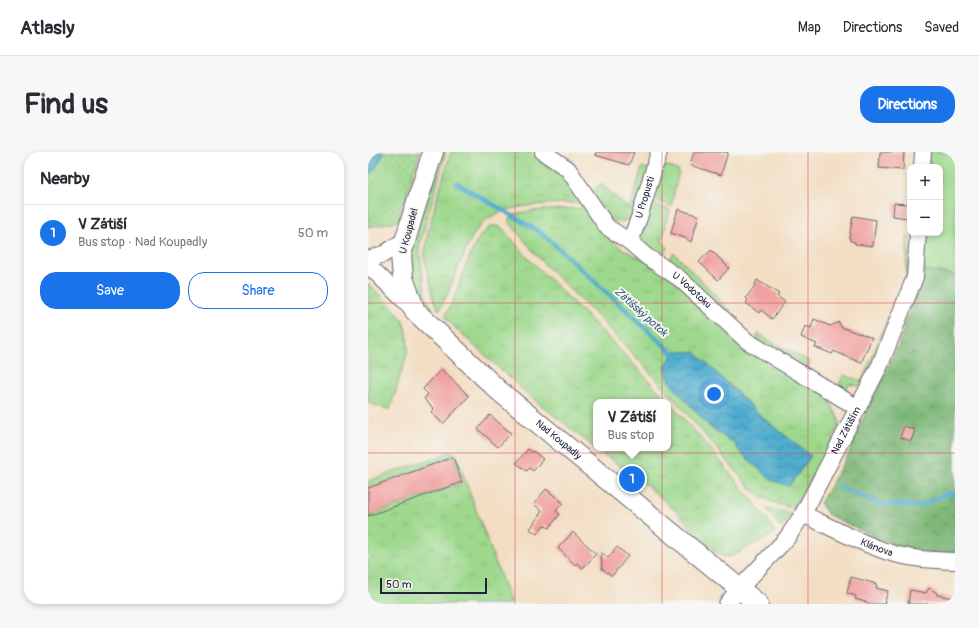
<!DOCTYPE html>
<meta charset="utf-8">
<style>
:root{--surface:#fff;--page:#f7f7f7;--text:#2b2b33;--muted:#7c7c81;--line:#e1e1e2;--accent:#1a73e8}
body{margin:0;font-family:Pangolin,sans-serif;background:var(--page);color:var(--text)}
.controls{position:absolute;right:12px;top:12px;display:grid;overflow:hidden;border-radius:8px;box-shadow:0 2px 6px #0003}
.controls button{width:36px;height:36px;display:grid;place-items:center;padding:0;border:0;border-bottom:1px solid var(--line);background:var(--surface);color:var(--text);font:20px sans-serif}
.scale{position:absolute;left:12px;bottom:10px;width:107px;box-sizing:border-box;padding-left:4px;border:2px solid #22223b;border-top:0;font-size:11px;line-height:14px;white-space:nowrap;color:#22223b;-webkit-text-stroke:3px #f6f6f2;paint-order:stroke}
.you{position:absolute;left:346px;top:242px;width:14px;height:14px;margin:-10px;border:3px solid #fff;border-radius:50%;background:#1a73e8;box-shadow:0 0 0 6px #1a73e833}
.badge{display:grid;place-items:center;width:26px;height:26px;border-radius:50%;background:var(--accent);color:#fff;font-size:13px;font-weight:700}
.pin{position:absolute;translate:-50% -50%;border:2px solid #fff;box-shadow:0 1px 4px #0006}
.popup{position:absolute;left:225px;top:247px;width:78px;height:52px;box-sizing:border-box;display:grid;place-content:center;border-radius:8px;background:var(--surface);filter:drop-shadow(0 1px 3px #0005);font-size:13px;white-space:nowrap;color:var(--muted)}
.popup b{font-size:15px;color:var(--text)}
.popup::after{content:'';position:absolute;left:50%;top:100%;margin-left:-8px;border:8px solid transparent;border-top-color:var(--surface)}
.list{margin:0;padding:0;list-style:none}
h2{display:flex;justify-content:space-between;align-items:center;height:52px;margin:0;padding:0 16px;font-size:17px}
h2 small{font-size:13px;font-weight:400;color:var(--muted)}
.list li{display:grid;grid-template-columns:26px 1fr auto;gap:12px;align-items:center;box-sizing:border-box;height:56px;padding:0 16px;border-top:1px solid var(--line)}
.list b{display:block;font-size:15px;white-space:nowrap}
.list p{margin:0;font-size:13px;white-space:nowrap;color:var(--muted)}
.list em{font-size:13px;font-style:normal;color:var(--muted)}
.actions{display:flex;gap:8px;padding:12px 16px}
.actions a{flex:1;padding:9px 0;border:1px solid var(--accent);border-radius:16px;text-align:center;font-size:14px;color:var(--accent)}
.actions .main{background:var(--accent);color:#fff}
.map{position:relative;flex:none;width:587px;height:452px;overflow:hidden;border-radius:16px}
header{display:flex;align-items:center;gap:24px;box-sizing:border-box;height:56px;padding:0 20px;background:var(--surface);border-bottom:1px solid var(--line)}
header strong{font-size:19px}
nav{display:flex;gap:22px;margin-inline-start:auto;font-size:14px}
.intro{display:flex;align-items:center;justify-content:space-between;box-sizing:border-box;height:96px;padding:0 24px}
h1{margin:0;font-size:28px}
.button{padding:10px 18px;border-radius:16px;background:var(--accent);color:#fff;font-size:14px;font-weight:700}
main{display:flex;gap:24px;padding:0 24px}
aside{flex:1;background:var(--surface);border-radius:16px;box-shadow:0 2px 6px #0003}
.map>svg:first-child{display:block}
</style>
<header>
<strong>Atlasly</strong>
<nav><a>Map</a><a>Directions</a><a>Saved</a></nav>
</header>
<div class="intro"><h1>Find us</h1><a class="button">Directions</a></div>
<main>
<aside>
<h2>Nearby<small></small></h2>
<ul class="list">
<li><span class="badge">1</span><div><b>V Zátiší</b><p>Bus stop · Nad Koupadly</p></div><em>50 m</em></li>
</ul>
<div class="actions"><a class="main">Save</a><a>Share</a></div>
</aside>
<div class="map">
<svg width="587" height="452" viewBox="0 0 587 452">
<defs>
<pattern id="grass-tufts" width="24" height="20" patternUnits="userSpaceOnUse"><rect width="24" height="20" fill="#9dd88c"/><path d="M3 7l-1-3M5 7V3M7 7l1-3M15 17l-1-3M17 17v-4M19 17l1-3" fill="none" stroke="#87b97a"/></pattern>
<pattern id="forest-crowns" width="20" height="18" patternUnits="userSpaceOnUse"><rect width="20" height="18" fill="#7eb878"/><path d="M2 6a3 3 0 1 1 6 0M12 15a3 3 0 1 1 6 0" fill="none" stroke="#679564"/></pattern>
<pattern id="park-dots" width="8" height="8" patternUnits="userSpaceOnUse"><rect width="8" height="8" fill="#9dd88c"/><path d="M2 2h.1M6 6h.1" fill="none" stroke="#87b97a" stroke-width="1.8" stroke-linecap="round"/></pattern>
<pattern id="water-waves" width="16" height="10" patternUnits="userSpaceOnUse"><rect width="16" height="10" fill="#50adcf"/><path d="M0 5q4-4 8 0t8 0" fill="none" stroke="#428ca9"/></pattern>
</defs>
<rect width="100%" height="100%" fill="#f6f6f2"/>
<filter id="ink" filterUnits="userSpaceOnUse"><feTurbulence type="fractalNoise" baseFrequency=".025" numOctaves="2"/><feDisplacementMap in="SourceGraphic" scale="8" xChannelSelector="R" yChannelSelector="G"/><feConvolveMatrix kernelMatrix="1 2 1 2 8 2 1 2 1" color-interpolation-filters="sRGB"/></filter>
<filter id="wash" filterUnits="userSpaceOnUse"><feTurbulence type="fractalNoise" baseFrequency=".012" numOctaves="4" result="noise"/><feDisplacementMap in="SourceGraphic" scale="16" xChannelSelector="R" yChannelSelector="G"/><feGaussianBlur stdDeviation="0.9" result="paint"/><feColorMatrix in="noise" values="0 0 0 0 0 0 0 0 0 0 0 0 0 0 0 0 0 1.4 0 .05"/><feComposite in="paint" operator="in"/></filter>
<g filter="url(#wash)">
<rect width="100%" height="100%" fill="#f3dec3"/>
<path fill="url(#grass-tufts)" stroke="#607d64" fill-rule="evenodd" d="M73 0H78L51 95 56 131 59 147 65 157 64 165C49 144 42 122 44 97Z
M83 0H163L164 3 182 15 185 13 196 22 218 51C191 51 137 51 117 69 106 79 100 92 95 105 86 123 82 141 71 158L66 147 56 105 60 80 68 49Z
M299 14 311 19 303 54 285 47 294 16Z
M274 15 280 17 267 63 260 68 250 70 241 68 224 42 226 38 233 32 261 57Z
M283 51 302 58 294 89 300 96 294 104 291 106 274 92 272 85Z
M221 56 231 74 242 87 253 96 289 115 460 245 472 270 457 305 425 356C410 353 396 348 384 338L302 242 235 170 177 113 141 70C141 67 141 66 143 64 154 57 206 57 221 56ZM307 199 361 232 395 266 423 288 373 301 367 292 297 215Z
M125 74H130L135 77 158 104 234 179 303 252 341 295 400 368 407 381 364 404 358 405 351 402 337 390 308 359 269 325 232 300 163 245 88 177 78 165 77 163C93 142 101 82 125 74ZM228 250H300V296H228Z
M539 85 542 86 540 123 504 216 494 233 490 234 481 232 476 242 470 237 475 223 494 229 538 123Z
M306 101 363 159 362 162 300 111 301 107Z
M0 131 28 159 35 169 39 181 40 198 22 258 0 251Z
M391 181 399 187 442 210 440 215 388 186Z
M82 300 87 301 143 452H0V364L94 330 85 305 0 336V329Z
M399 357 423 361 415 374 412 375Z"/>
<path fill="url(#forest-crowns)" stroke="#506d5a" d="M554 117 587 123V403L542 400 460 363 452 351 481 301 490 277 530 194Z"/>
<path fill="url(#park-dots)" stroke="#607d64" d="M16 0H52L30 69 0 75V23C8 18 12 9 16 0Z"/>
<path fill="#9dd88c" stroke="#607d64" d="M561 0H587V123L554 117 556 81H572V15H560Z"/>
<path fill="url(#water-waves)" stroke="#396885" d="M0 0H16C12 9 8 18 0 23Z
M307 199 327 200 395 266 443 304 421 334 403 328 373 301 367 292 341 274 303 232 297 215Z"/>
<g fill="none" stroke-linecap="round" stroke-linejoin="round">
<path stroke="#50adcf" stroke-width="4.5" d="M89 31 175 82 309 205
M470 334 511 352 552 354 580 341 587 343"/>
</g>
<g id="blocks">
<path fill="#f0a19f" d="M228 0H266L261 13 227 3Z
M326 0H360L353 23 322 13Z
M512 0H536L535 18 511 16Z
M526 51 541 52 540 66 525 64Z
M310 57 331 64 323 90 317 86 303 81Z
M485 64 508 68 505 94 487 92V90L482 89V86H481Z
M343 98 361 116 350 128 331 110Z
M389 128 411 142 409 144 417 150 404 167 393 158 391 161 378 151 380 148 378 146 386 135Z
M446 167 462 174 471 170 473 175 492 182V181L504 186 493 211 466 199 464 202 447 195 449 192 433 185 437 174 443 176Z
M73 217 101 244 75 272 63 260 66 257 56 247 60 242 55 237Z
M122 263 143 281 130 295 110 277Z
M536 274 547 278 543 289 532 285Z
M160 297 164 300 165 299 175 307 165 319 161 316 159 319 148 311Z
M85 305 94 330 0 364V336Z
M178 337 195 351 188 359 192 362 181 376 176 373 169 382 162 377 174 359 166 352Z
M205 380 228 402 215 416 209 411 207 413 190 396Z
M249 395 260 404 244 424 234 417 233 400 240 406Z
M483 425 509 432 508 436 520 439 516 452H505L487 447 488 444 479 441Z
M561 436 569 441V443L585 446V452H540L542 438 558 441Z"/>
</g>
</g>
<g filter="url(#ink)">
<use href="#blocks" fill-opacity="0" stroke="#6b646b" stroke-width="1"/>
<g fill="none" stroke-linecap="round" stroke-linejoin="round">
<g stroke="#6b646b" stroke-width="18">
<g id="minor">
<path id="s1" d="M175 0 200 17 239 75 262 90 278 104 311 126 379 189 490 256"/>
<path d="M554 15 555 0"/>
<path id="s2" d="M262 90 271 66 291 0"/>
<path d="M0 107 16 102 38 87"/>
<path d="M0 113 46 158"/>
<path id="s3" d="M435 362C462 375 488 389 517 399 539 407 564 408 587 409"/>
<path id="s4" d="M359 452 371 437 419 386 435 362 512 213 547 125 550 81"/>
</g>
</g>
<g stroke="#6b646b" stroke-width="22">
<g id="tertiary">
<path id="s5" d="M65 0 45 62 33 103 35 126 47 159 130 238 390 452"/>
</g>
</g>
<use href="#minor" stroke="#fff" stroke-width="16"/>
<use href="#tertiary" stroke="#fff" stroke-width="20"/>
</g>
</g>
<path fill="none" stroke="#d1495b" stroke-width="1" stroke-opacity="0.55" d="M147 0V452M294 0V452M440 0V452M0 151H587M0 301H587"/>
<g text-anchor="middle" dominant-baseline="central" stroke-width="4" stroke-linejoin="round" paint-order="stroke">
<g font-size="10" fill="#22223b" stroke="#f6f6f2">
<text stroke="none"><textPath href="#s2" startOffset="47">U Propusti</textPath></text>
<text transform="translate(41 79) rotate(-75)">U Koupadel</text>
<text stroke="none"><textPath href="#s1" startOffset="206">U Vodotoku</textPath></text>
<text stroke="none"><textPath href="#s4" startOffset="212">Nad Zátiším</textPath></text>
<text stroke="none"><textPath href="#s5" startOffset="359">Nad Koupadly</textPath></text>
<text stroke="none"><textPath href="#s3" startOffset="81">Klánova</textPath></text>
</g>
<g font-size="11" font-style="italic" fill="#345a76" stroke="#f6f6f2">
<text transform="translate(273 160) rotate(42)">Zátišský potok</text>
</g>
</g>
</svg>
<div class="controls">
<button>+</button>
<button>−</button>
</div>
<div class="scale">50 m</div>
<div class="you"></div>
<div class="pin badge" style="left:264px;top:327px">1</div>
<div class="popup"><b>V Zátiší</b>Bus stop</div>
</div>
</main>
